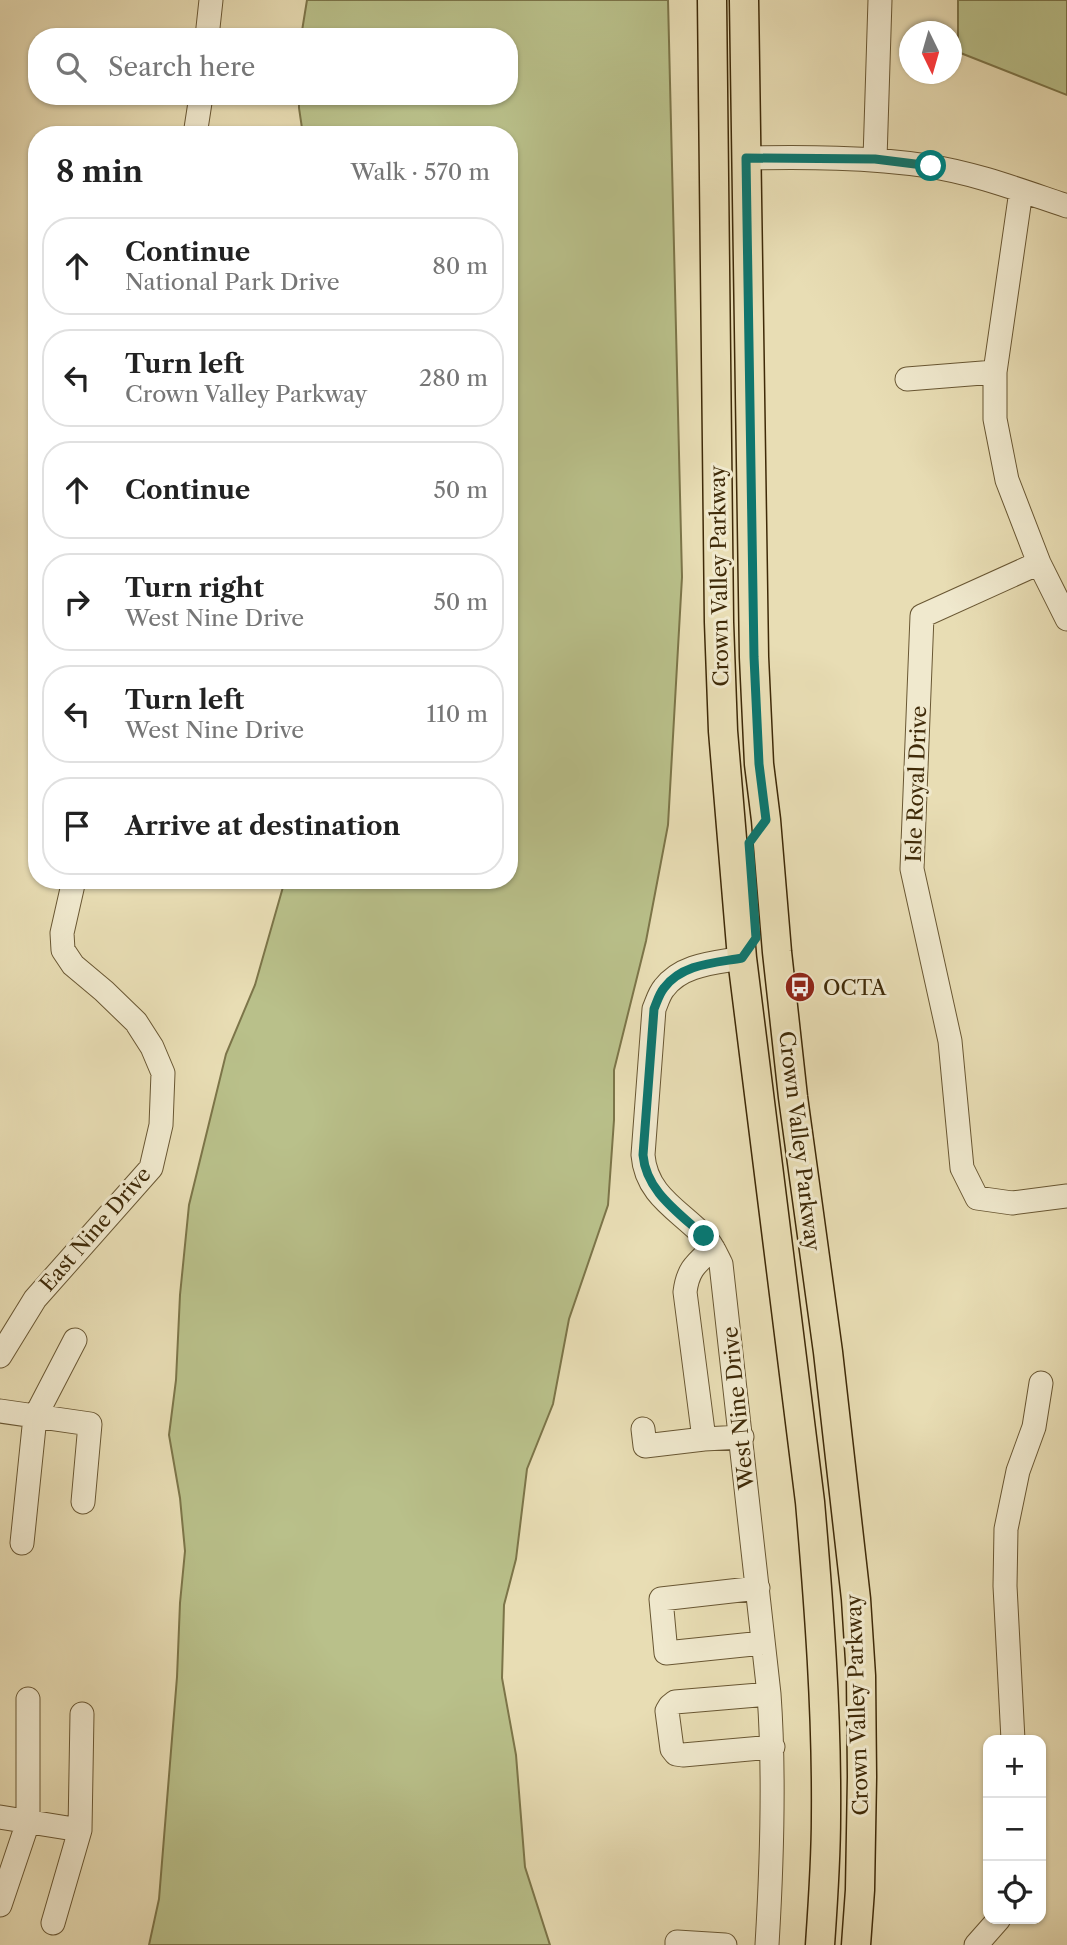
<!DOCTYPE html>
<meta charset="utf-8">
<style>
:root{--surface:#fff;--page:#f2f2f2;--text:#222;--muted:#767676;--line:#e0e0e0}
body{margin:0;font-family:"Libre Caslon Text",serif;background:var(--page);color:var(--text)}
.controls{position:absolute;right:21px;bottom:21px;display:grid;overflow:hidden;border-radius:14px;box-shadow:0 2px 5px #0004}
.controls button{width:63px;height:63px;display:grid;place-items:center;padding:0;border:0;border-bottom:2px solid var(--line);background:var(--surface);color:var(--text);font:35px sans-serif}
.compass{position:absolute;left:899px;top:21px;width:63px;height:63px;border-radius:50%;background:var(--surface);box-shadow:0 2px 5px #0004;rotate:175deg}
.stop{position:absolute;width:21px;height:21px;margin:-16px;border:5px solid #0f766e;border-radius:50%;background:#fff}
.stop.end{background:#0f766e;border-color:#fff;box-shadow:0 2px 7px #0008}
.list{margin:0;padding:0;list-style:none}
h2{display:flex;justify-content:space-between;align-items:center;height:91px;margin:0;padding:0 28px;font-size:30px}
h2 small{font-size:23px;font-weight:400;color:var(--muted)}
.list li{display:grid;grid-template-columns:46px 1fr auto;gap:21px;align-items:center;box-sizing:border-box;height:98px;margin:0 14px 14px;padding:0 14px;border:2px solid var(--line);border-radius:28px}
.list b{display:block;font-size:26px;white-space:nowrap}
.list p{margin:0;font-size:23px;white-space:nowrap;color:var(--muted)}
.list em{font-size:23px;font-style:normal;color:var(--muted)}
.icon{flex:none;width:38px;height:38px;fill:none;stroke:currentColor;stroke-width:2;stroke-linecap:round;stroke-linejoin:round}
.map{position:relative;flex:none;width:1067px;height:1945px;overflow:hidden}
.search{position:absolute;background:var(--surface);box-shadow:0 2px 5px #0004;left:28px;top:28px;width:490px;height:77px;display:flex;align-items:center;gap:18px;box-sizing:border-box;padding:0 24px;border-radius:28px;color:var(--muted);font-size:26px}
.panel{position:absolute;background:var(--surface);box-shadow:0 2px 5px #0004;left:28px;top:126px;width:490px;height:763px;border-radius:28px}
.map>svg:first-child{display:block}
</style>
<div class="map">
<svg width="1067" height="1945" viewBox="0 0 1067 1945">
<rect width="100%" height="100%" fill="#e8ddb4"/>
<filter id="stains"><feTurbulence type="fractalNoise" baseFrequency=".00286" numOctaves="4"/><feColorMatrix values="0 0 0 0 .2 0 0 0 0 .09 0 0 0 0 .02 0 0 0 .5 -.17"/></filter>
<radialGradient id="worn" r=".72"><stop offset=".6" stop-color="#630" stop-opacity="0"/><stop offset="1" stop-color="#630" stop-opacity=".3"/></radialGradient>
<path fill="#b9c08a" stroke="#7c7549" stroke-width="2" d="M307 0H668L682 577 668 825 646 941 614 1070V1120L608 1205 569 1319 553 1404 527 1469 516 1559 504 1605 502 1678 516 1755 525 1867 550 1945H149L159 1899 177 1677 180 1603 185 1551 180 1498 169 1435 176 1380 180 1295 189 1205 226 1054 255 985 285 880H509V135H303L299 108V96H509V37H301Z
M958 0H1067V95L958 52Z"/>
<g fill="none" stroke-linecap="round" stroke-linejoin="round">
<g stroke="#695733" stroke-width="25">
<path id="minor" d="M207 37 211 0
M195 135 201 96
M746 158C806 157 868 157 928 166 975 173 1022 191 1067 206
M875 159 880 0
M1021 191 995 372V419L1007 480 1039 563 1067 619
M907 379 995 372
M1039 563 922 616 912 869 950 1041 962 1168 977 1198 1012 1203 1067 1196
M742 958C715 963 682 964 664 988 659 994 657 1002 654 1009L643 1155C646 1195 679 1210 704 1236 712 1244 716 1254 721 1264L769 1694C775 1777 772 1862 767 1945
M713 1248C697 1263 688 1268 685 1292L704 1439 742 1437
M0 1356 35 1299 151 1168 161 1125 163 1073 152 1047 136 1022 104 991 73 965 63 950 62 933 74 880
M0 1411 90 1424 83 1502
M643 1429 645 1446 704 1439
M22 1543 35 1417 75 1340
M758 1588 661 1599 666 1653 763 1643
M769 1694 675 1702 670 1706 667 1711 672 1749 676 1754 683 1755 773 1747
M1013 1740 1005 1586 1006 1529 1018 1471 1034 1427 1041 1383
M0 1817 80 1830 82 1714
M0 1905 28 1822V1699
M53 1923 80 1830
M677 1945V1942L725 1945
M976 1945 999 1919"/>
</g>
<g stroke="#3f2a08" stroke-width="31">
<path id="major" d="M712 0 719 622 723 731 742 958 810 1502C819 1606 827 1712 826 1817 826 1860 823 1902 820 1945
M744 0 754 657 759 764 766 820 777 952 793 1097 828 1352 856 1599 861 1676 862 1777 860 1890 856 1945"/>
</g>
<use href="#minor" stroke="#f0e9ce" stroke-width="23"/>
<use href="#major" stroke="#e8ddb4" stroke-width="28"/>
</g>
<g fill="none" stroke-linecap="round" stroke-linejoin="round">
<path stroke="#0f766e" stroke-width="9" d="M704 1236C678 1212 646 1191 643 1155L654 1009C657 1002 659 994 664 988 682 964 714 963 742 958L756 938 749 843 766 820 759 764 754 657 746 158 875 159 931 166"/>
</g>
<defs>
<g id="bus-disc" transform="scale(1.575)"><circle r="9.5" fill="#8f2418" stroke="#f0e9ce"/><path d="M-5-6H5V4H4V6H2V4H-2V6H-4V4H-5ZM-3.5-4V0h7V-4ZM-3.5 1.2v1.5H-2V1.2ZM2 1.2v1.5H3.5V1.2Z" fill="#fff"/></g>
</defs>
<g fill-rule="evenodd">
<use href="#bus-disc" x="800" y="987"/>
</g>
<g text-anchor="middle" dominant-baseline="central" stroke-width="6" stroke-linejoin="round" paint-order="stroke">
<g font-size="21" fill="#3f2a08" stroke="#f0e9ce">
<text transform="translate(719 576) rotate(-91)">Crown Valley Parkway</text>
<text transform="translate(916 784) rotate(-88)">Isle Royal Drive</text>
<text transform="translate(800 1141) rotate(83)">Crown Valley Parkway</text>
<text transform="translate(95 1229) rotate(-49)">East Nine Drive</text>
<text transform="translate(738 1408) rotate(-96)">West Nine Drive</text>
<text transform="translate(857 1705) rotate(-92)">Crown Valley Parkway</text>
</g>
<g font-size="21" fill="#3f2a08" stroke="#f0e9ce" text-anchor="start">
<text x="823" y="987">OCTA</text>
</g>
</g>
<rect width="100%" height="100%" filter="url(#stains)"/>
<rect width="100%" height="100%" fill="url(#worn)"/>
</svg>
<div class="controls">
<button>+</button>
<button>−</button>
<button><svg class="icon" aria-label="locate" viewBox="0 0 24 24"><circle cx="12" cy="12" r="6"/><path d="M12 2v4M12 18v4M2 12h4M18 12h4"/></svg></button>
</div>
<svg class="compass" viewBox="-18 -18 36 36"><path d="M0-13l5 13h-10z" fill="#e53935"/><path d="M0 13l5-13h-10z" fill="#767676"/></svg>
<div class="stop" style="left:931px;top:166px"></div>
<div class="stop end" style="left:704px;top:1236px"></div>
<div class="search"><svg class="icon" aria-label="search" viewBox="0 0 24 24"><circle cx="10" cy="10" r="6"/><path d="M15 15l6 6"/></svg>Search here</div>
<section class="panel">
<h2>8 min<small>Walk · 570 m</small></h2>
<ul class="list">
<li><svg class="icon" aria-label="ahead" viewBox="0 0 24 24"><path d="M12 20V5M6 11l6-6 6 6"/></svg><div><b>Continue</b><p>National Park Drive</p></div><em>80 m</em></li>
<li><svg class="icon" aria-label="left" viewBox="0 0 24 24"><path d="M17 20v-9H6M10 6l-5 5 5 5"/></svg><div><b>Turn left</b><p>Crown Valley Parkway</p></div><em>280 m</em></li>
<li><svg class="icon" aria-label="ahead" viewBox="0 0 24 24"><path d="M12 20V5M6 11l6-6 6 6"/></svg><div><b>Continue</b></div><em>50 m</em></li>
<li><svg class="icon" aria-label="right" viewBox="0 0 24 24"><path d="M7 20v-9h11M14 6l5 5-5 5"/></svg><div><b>Turn right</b><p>West Nine Drive</p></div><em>50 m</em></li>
<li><svg class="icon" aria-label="left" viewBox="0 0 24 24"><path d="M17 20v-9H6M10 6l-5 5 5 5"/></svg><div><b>Turn left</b><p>West Nine Drive</p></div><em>110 m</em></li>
<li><svg class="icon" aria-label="arrive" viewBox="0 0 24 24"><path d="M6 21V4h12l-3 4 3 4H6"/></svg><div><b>Arrive at destination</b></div></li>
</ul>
</section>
</div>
